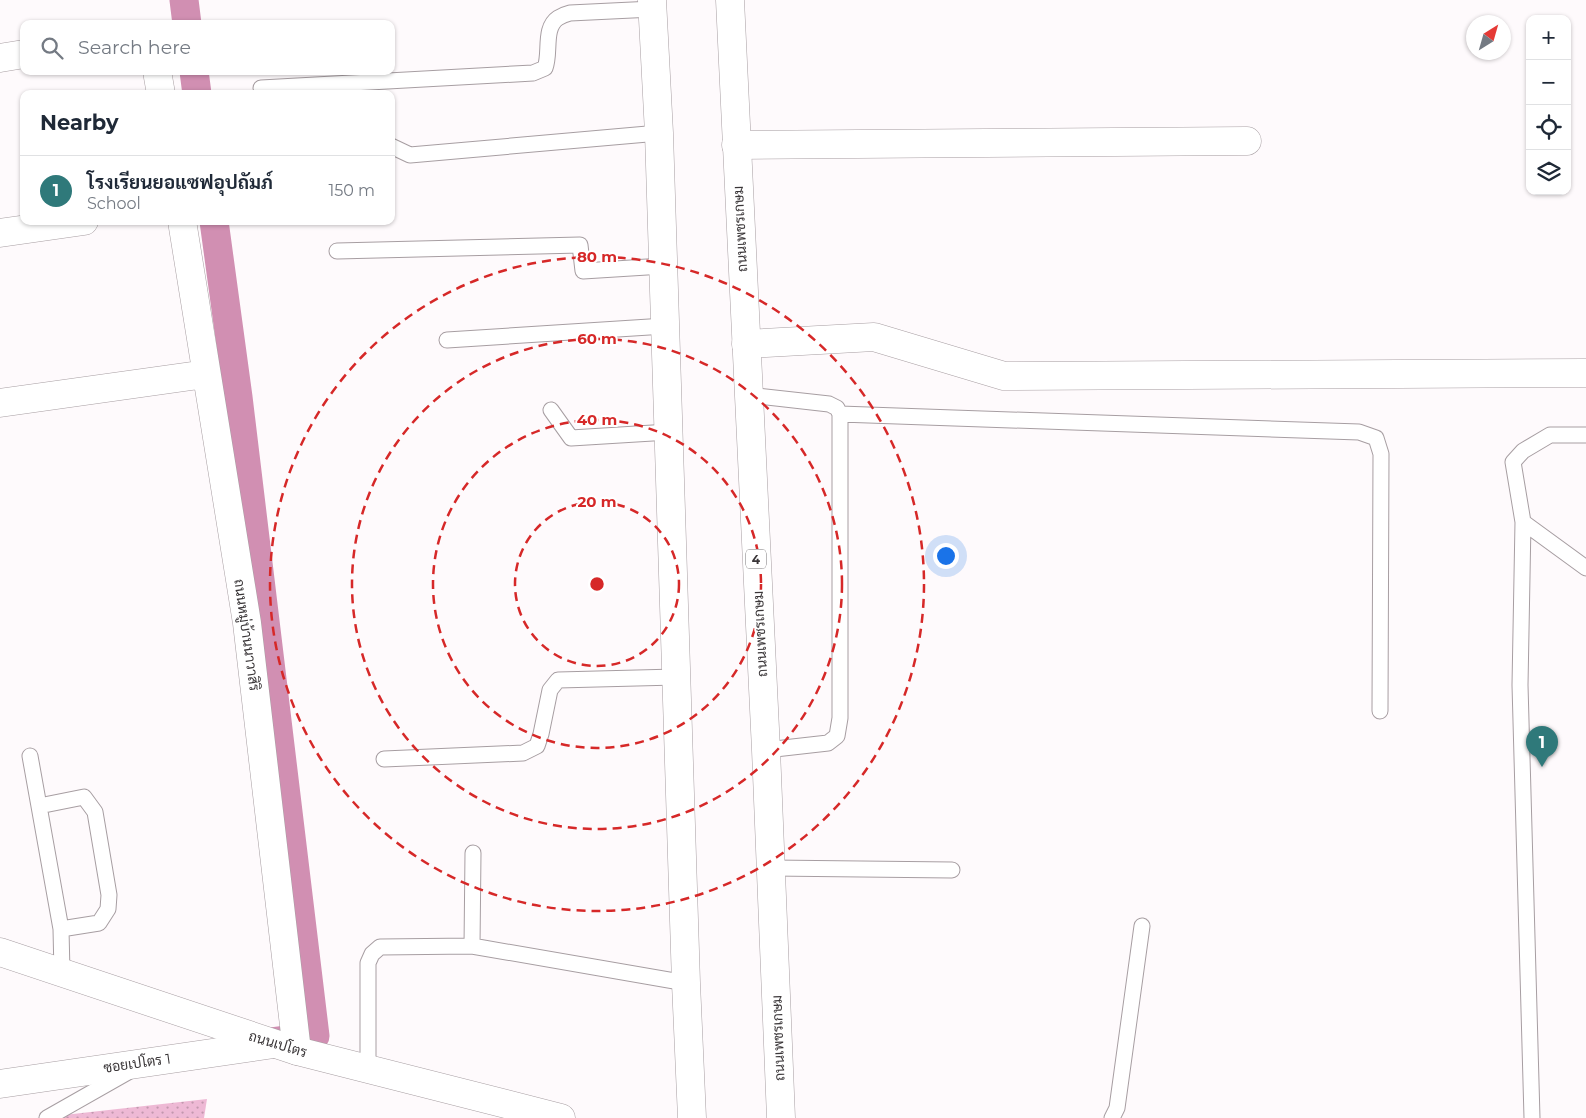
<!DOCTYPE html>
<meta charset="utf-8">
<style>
:root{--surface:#fff;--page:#f2f2f3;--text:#1f2937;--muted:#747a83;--line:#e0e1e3;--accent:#2f797a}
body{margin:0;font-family:Montserrat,Sarabun,sans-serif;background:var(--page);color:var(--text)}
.controls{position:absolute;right:15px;top:15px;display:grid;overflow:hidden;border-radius:10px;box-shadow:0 1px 4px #0004}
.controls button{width:45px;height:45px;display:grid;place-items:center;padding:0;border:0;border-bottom:1px solid var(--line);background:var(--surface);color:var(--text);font:25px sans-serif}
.compass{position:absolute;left:1466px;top:15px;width:45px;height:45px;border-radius:50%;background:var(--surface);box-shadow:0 1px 4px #0004;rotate:37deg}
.you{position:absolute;left:945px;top:555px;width:18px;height:18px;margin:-12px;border:4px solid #fff;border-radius:50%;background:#1a73e8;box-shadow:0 0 0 8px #1a73e833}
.badge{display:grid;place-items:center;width:32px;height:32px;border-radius:50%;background:var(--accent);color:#fff;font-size:16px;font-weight:700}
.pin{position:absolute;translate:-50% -41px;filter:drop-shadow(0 1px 2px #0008)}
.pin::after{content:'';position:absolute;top:26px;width:18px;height:15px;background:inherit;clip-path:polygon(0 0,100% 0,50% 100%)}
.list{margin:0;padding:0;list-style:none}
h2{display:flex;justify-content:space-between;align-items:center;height:65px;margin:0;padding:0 20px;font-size:21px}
h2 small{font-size:16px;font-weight:400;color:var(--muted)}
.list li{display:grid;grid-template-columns:32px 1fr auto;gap:15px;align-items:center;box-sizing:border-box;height:70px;padding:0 20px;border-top:1px solid var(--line)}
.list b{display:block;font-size:19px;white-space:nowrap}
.list p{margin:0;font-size:16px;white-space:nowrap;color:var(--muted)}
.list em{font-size:16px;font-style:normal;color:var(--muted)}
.icon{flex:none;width:28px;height:28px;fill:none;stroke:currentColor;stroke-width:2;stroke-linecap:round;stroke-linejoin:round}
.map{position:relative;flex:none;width:1586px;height:1118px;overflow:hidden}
.search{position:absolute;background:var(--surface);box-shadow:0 1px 4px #0004;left:20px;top:20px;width:375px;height:55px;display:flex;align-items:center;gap:12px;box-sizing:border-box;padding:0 18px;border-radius:10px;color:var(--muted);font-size:19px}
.panel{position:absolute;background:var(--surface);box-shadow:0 1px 4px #0004;left:20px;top:90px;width:375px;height:135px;border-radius:10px}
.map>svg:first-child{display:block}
</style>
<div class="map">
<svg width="1586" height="1118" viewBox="0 0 1586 1118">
<defs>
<pattern id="park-dots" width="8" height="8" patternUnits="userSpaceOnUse" patternTransform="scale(1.25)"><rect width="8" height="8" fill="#eeb9d5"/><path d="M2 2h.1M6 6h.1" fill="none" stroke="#c297ae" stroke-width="1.8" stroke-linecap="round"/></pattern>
</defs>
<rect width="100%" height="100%" fill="#fefafc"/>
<path fill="url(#park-dots)" d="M207 1099 204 1118H37Z"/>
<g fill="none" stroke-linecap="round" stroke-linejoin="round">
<path stroke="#d18fb2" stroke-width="29" d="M184 0 187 24
M194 71 197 94
M214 221 238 397 315 1036 270 1042"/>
<g stroke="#a79ea2" stroke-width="17">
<path id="service" d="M261 88 533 73 545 68C551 53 543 28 558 18 561 16 566 14 570 13L653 9
M391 146 410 155 659 133
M337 251 580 245 583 271 663 266
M447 340 665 326
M748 395 829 404 837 408 840 414V718L837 736 828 743 766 750
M551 410 571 438 669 432
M840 414 1359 432 1376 438 1381 454 1380 711
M1523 522 1586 568
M30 756 61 929 62 973
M384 759 523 753 537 746 541 734 550 690 558 680 676 677
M39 806 84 797 95 812 109 895 108 909 99 923 61 929
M473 853 472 946 686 983
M771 868 952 870
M368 1069V963L372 954 380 947 472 946
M47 1118 128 1072
M1112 1118 1117 1108 1142 926
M1532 1118 1520 685 1523 522 1513 462 1523 451 1550 435H1586"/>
</g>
<g stroke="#a79ea2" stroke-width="29">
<path id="minor" d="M0 58 24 54
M157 71 161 94
M736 145 1247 141
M182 221 247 623 297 1051
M0 233 84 221
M746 344 874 337 1004 376 1586 373
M0 403 206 374
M0 1084 274 1044"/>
</g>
<g stroke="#a79ea2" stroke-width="29">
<path id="tertiary" d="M0 952 297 1051 561 1118"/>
</g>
<g stroke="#a79ea2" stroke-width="29">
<path id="primary" d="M652 0 659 133 686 983 692 1118
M730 0 766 750 781 1118"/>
</g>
<use href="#service" stroke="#fff" stroke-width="15"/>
<use href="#minor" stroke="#fff" stroke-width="28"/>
<use href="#tertiary" stroke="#fff" stroke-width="28"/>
<use href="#primary" stroke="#fff" stroke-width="28"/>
</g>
<g fill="none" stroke="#d62828" stroke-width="2.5" stroke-dasharray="9 6">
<circle cx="597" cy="584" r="82"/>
<circle cx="597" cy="584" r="164"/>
<circle cx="597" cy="584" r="245"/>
<circle cx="597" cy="584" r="327"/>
</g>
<g text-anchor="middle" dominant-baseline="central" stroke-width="4" stroke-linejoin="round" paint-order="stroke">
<rect fill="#fff" stroke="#757274" stroke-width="1" x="746" y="549.5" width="20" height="19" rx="4"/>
<g font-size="12" font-weight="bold" fill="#3a3638">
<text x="756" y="559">4</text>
</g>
<g font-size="14" fill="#3a3638" stroke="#fff">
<text transform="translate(740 229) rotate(-93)">ถนนเพชรเกษม</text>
<text transform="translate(760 634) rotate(-93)">ถนนเพชรเกษม</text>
<text transform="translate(247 635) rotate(82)">ถนนหมู่บ้านนาวาสิริ</text>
<text transform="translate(778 1038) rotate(-92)">ถนนเพชรเกษม</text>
<text transform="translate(278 1044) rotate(17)">ถนนเปโตร</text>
<text transform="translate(137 1063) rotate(-8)">ซอยเปโตร 1</text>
</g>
</g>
<circle cx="597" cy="584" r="8" fill="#d62828" stroke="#fff" stroke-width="2.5"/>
<g font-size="15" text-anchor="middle" font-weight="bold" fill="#d62828" stroke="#fff" stroke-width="4" stroke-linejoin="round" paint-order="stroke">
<text x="597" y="262">80 m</text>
<text x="597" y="344">60 m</text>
<text x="597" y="425">40 m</text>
<text x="597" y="507">20 m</text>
</g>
</svg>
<div class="controls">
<button>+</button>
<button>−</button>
<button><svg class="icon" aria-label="locate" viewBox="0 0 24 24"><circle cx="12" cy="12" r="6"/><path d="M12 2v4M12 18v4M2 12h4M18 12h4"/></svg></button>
<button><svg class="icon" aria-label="layers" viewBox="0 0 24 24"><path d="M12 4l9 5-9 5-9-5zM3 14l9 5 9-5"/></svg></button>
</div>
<svg class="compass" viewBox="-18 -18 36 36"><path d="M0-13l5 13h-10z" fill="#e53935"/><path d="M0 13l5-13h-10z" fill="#747a83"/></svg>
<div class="you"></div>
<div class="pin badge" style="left:1542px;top:767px">1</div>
<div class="search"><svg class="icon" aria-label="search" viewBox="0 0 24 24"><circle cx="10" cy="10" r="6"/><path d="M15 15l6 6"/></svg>Search here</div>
<section class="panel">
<h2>Nearby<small></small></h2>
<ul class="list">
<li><span class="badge">1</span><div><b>โรงเรียนยอแซฟอุปถัมภ์</b><p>School</p></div><em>150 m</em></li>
</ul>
</section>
</div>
